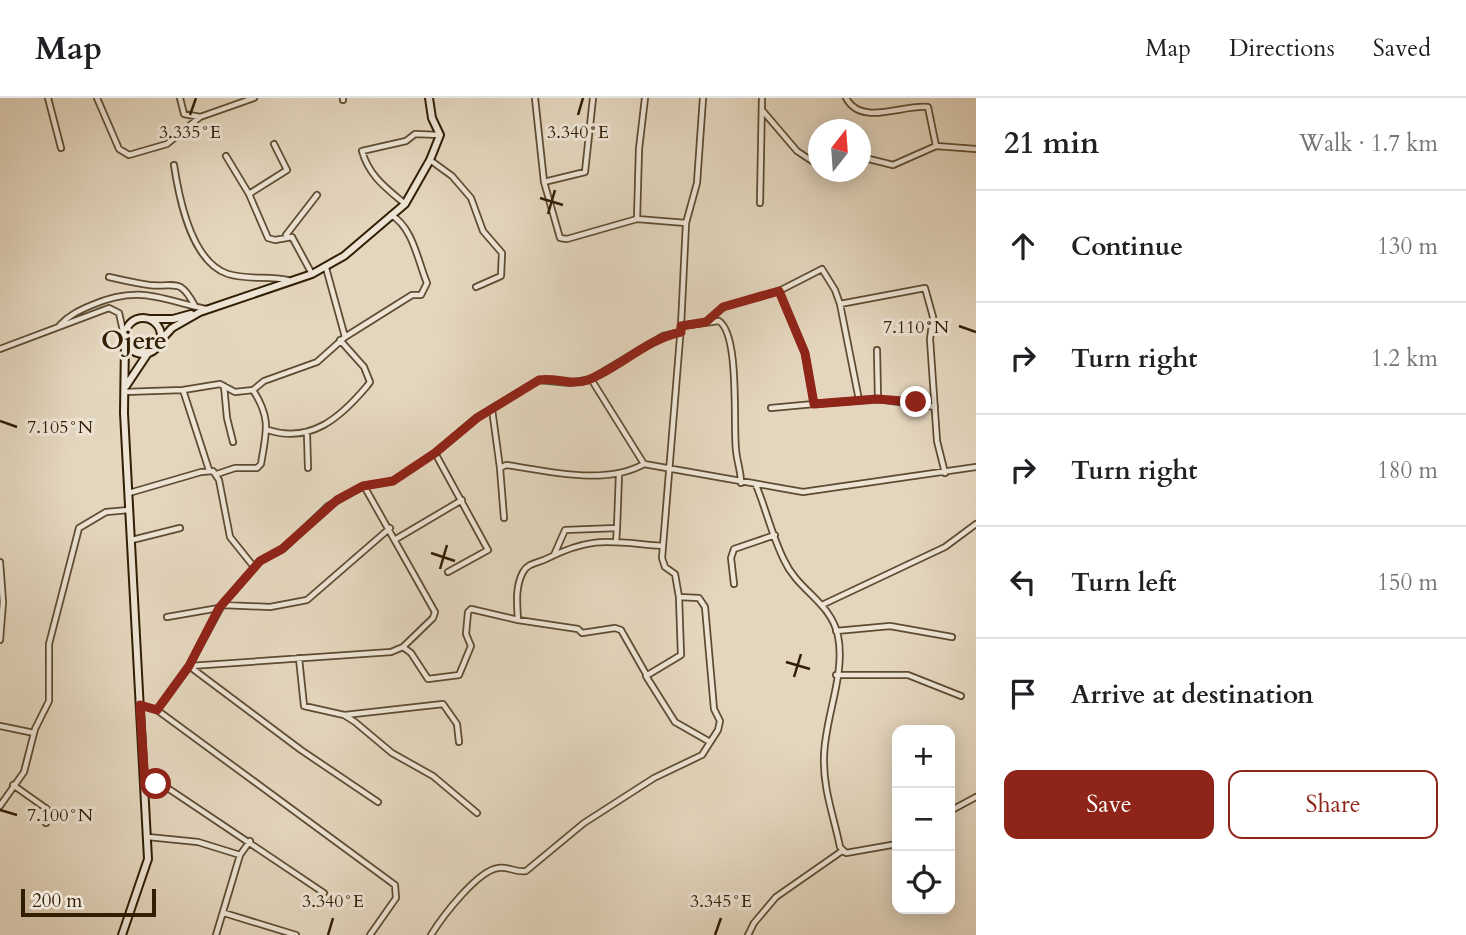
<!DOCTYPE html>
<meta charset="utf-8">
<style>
:root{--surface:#fff;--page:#f6f6f6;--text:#202124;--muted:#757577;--line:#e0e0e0;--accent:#8f2418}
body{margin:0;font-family:Cardo,serif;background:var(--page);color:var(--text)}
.controls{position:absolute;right:21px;bottom:21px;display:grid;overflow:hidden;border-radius:14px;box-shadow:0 4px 18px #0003}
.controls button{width:63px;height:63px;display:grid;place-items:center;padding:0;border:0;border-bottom:2px solid var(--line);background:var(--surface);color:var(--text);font:35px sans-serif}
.compass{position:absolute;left:808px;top:21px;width:63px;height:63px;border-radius:50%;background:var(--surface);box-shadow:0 4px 18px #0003;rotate:17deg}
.scale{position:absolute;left:21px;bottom:18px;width:135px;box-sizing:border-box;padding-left:7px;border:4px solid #311e03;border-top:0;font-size:19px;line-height:24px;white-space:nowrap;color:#311e03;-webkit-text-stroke:5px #ede4d5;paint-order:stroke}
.stop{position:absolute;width:21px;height:21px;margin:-16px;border:5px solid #8f2418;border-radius:50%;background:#fff}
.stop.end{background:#8f2418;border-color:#fff;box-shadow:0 2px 7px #0008}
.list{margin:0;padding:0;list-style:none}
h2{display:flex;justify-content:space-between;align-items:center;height:91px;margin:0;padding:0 28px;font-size:30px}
h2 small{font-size:23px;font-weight:400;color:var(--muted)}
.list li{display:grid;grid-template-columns:46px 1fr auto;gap:21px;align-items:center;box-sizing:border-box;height:112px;padding:0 28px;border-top:2px solid var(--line)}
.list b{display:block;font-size:26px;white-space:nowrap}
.list em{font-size:23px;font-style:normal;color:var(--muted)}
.actions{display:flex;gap:14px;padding:21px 28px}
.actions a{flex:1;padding:16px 0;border:2px solid var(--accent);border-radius:14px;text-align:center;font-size:24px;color:var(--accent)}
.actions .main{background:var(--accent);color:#fff}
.icon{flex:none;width:38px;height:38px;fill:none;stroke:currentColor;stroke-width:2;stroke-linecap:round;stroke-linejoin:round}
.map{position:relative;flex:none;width:976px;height:837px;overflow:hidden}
header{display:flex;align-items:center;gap:42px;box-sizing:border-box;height:98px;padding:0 35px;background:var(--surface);border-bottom:2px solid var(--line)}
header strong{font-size:33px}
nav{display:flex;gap:38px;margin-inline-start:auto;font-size:24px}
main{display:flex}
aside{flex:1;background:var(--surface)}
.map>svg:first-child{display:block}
</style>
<header>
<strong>Map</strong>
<nav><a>Map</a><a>Directions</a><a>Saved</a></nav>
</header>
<main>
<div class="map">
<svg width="976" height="837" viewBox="0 0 976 837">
<rect width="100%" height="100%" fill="#e4d6be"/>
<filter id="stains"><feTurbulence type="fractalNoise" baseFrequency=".00286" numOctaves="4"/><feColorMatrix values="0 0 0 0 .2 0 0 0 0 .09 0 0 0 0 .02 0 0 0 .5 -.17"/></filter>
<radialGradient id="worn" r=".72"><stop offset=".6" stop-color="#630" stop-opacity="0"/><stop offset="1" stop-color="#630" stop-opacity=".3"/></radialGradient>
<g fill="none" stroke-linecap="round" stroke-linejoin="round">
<g stroke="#5e4c32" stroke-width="8">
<path id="street" d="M48 0 61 50
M97 0 119 51 129 57 167 46 200 19
M180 0 184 16 200 19 254 0
M343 0V2
M535 0 544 84 560 140 567 141 637 121
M645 0 639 51 637 121 686 125
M846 0C862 29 902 6 928 9L936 48
M762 12 797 53 818 67
M226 58 249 96 268 140 275 142 292 139 312 176
M430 62 452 78 471 100 483 133 502 155 501 178 476 189
M860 64 869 61 893 67 936 48 976 51
M174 67C179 100 191 164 228 176 248 182 268 178 288 182
M544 84 585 74 593 0
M249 96 287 72 274 46
M760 105 762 0
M405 106C386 90 369 78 362 53L406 43 415 36 440 37
M286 137 317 97
M326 170 345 239
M109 179C122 182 135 185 149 187 175 190 179 178 195 208
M779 193 805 255 814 306 878 301 935 309
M840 206 859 302
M707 224 723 209 779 193 822 171 835 192 840 206 925 190 933 219 930 241 937 343 945 375
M60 227C69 217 80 212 92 207 140 187 159 201 206 211
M681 228 719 223C740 237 733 326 736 352 737 364 741 373 741 385
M0 251 109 210 119 215 124 237
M877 252 878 301
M591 281 644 366 803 394 976 369
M224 288 227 320 233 344
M183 292 209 372
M124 294 183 292 220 286 235 294 253 292 264 283 317 264 345 239 412 197H421L427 185C418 164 413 129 391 117
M771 310 814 306
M492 311 500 370
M268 332C311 346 341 319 367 288L370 284 364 269 340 242
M307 336 308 370
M435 355 488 452 448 474
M217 376 235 370H257L261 366C266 334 272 322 253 292
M756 387C766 411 772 438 784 462 798 493 831 504 838 538 846 577 824 621 824 660 823 691 834 719 840 749L846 755 897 746
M129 395 201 374 213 373 219 382 230 439 254 469
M504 420 500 370 506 367C548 373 605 388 644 366
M396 441 462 402
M132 442 180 430
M616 444 617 430
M554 457 565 432 617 430 619 376
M0 464 3 504 0 542
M734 486 731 460 734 451 775 437
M679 499 681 557 646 578 675 624 710 644
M824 506 945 449 976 426
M223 507 270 509 307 502 390 430
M167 519 219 510
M518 522C517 506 515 489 523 474 528 465 538 465 546 461 594 437 611 444 662 448
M836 533 890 528 952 539
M403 549 411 555 428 581 459 577 471 548 466 536 468 514 471 511 518 522 578 531 582 535 615 530 621 532 646 576
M299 560 304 608 344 617 355 624 392 655 433 678 477 715
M189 568 301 652 378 704
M190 568 391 554 403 549 433 520 435 514 364 388
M836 577H908L961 598
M140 607 157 612 395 787 396 800 370 837
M157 612 189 568 222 507 260 463 283 451 328 408 363 388 393 383 435 355 476 320 539 282 570 285 591 281 663 238 681 234
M345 617 443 606 457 626 459 644
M0 628 34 635
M145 686 166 689 324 795
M13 687 47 711 46 725
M0 708 24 674 35 631 49 603V546L79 430 106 414 129 412
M950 713 976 699
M148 739 198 744 240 757
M224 815 296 837
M216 837 240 757 250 743
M431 837C442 819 477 773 498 770 508 768 516 775 526 773L584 725 654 680 702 657 718 632 720 623 714 611 705 509 699 500 679 499 675 476 665 469 662 460 681 228 686 125 697 85 703 0
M748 837 754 825 776 799 842 753"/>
</g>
<g stroke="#311e03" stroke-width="10">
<path id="secondary" d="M125 238a18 18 0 1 1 36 0a18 18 0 1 1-36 0Z
M150 221H173L191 216
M160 243 172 230 200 214 312 176 344 158 405 106 430 62 440 37 432 20 429 0
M126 288 148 255
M122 837 148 761 124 315 125 243"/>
</g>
<use href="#street" stroke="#ede4d5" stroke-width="4.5"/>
<use href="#secondary" stroke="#ede4d5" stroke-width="6"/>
</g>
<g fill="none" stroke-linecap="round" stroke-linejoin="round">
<path stroke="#8f2418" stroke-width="9" d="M156 686H145L140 607 157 612 189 568 219 510 260 463 282 451 337 402 363 388 393 383 435 355 477 320 539 282C556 279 571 288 588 282 621 269 645 242 681 234V228L706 224 723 209 779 193 805 255 814 306 877 301 916 304"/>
</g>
<path fill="none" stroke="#311e03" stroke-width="2.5" d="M190 17 196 0M578 17 583 0M540 100 563 107M548 116 555 92M959 228 976 234M0 323 17 329M431 455 455 463M440 471 447 447M786 564 810 571M794 579 801 556M0 712 17 717M328 837 333 820M715 837 721 820"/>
<g text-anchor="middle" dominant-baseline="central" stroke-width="6" stroke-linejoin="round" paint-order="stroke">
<g font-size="26" font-weight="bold" fill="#311e03" stroke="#ede4d5">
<text x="134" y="242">Ojere</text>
</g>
</g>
<g font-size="18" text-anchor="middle" fill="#311e03" stroke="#ede4d5" stroke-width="6" stroke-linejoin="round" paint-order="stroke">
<text x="190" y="40">3.335°E</text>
<text x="578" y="40">3.340°E</text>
<text x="916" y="235">7.110°N</text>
<text x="60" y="335">7.105°N</text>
<text x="60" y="723">7.100°N</text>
<text x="333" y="809">3.340°E</text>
<text x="721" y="809">3.345°E</text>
</g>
<rect width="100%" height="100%" filter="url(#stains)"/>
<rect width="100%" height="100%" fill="url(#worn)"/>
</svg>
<div class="controls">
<button>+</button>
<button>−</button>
<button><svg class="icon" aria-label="locate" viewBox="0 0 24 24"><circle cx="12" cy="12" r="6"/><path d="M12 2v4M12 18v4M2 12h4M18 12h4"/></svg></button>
</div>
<svg class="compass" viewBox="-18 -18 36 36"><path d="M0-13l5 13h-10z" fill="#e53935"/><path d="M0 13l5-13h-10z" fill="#757577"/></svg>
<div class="scale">200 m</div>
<div class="stop" style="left:156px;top:686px"></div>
<div class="stop end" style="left:916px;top:304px"></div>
</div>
<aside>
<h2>21 min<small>Walk · 1.7 km</small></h2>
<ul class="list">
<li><svg class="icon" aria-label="ahead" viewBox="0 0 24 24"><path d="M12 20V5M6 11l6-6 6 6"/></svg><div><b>Continue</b></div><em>130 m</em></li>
<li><svg class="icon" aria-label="right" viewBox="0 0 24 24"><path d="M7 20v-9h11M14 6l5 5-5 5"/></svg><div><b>Turn right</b></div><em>1.2 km</em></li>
<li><svg class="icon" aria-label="right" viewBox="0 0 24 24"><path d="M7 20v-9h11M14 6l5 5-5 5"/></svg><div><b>Turn right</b></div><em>180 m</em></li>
<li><svg class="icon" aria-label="left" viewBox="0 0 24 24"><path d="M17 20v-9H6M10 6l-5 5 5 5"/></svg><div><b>Turn left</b></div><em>150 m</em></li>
<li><svg class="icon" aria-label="arrive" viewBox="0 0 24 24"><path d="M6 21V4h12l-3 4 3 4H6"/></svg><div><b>Arrive at destination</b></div></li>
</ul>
<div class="actions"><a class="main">Save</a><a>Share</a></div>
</aside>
</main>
